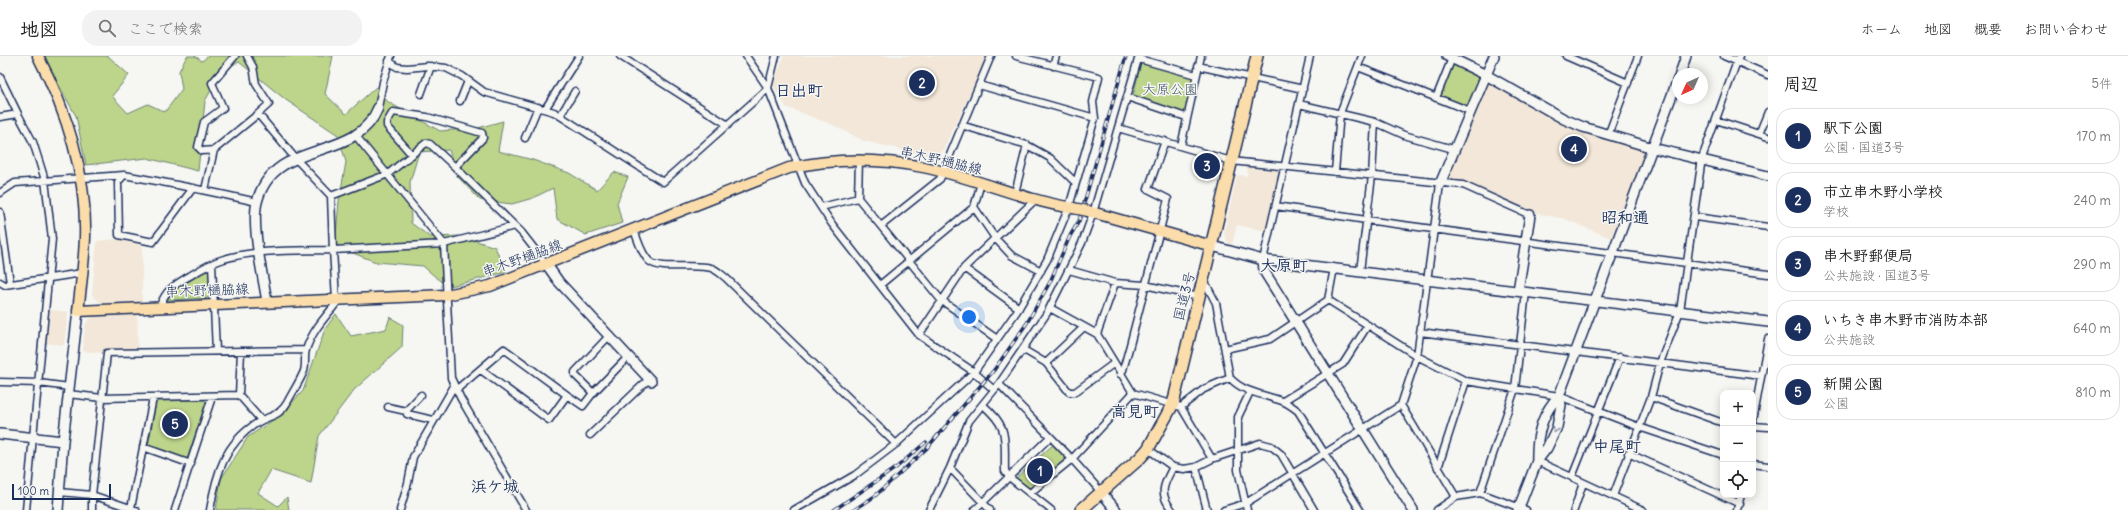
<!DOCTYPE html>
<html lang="ja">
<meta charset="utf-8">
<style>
:root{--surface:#fff;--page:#f2f2f2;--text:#222;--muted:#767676;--line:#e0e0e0;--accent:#1b2f5e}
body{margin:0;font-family:Delius,"Klee One",sans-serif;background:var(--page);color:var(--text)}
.controls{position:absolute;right:12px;bottom:12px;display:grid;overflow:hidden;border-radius:8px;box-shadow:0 2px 10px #0003}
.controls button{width:36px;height:36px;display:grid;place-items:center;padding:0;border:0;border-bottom:1px solid var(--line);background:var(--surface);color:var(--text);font:20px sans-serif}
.compass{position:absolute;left:1672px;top:12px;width:36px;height:36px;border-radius:50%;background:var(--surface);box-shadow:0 2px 10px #0003;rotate:225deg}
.scale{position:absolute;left:12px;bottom:10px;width:99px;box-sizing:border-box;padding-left:4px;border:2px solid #1b2f5e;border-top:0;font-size:11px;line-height:14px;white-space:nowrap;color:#1b2f5e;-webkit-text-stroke:3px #f6f6f2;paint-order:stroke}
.you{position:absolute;left:969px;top:261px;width:14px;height:14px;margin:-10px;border:3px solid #fff;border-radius:50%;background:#1a73e8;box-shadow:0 0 0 6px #1a73e833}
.badge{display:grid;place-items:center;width:26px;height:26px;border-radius:50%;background:var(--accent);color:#fff;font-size:13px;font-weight:700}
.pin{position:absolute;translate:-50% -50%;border:2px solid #fff;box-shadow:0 1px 4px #0006}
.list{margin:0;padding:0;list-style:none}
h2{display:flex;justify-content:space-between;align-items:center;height:52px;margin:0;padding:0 16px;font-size:17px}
h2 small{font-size:13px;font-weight:400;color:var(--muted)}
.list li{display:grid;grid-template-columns:26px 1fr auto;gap:12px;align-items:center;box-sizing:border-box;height:56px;margin:0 8px 8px;padding:0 8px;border:1px solid var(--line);border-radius:16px}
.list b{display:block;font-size:15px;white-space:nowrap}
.list p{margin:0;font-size:13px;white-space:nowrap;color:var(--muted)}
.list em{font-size:13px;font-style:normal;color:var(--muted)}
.icon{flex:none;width:22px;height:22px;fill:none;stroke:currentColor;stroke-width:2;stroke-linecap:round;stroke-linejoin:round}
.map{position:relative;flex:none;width:1768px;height:454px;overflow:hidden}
header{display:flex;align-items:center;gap:24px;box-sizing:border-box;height:56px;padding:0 20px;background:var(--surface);border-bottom:1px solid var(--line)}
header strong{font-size:19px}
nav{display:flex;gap:22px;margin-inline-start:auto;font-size:14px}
.search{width:280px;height:36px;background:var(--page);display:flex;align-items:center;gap:10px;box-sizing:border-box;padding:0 14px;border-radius:16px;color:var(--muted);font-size:15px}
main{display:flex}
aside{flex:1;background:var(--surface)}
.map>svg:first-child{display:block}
</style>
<header>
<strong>地図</strong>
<div class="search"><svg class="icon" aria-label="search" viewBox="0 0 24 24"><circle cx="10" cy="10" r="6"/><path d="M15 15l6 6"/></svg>ここで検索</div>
<nav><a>ホーム</a><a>地図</a><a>概要</a><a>お問い合わせ</a></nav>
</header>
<main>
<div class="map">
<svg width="1768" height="454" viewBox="0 0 1768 454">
<rect width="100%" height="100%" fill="#f6f6f2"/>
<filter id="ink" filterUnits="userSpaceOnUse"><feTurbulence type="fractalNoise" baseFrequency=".025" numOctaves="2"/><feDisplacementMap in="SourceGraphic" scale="8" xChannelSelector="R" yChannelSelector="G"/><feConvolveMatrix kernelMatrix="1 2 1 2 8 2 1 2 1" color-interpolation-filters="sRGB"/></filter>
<g filter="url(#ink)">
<path fill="#f2e7d8" d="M784 0H988L939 102 864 85 833 69 786 51 773 29Z
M1489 26 1568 71 1594 81 1644 92 1646 98 1611 182 1565 163 1540 158 1465 126 1449 125 1446 120 1487 27Z
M1248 110 1278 114 1281 117 1267 175 1237 169 1232 188 1228 187 1224 177 1237 119 1247 120Z
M117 183 142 189V246L102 248 92 239 97 185Z
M50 254 68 256 64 289 46 287Z
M137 258 138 293H104L103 297 83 295 85 270 89 263 95 260Z"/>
<path fill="#bdd48b" stroke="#6c8274" d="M45 0H108L129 19 112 40 128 57 148 48 165 56 182 33 179 15 187 0H195L202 5 208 0H333L325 38 346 58 376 31 388 46 440 75 478 72 503 65 498 95 533 104 569 117 597 134 614 116 628 121 617 147 622 167 586 179 557 163 553 132 533 142 512 148 480 144 457 120 449 94 419 96 410 126 411 167 430 181 461 180 495 191 506 216 447 231 423 210 376 206 335 190 339 145 346 106 338 79 286 44 239 6 223 13 205 45 198 115 147 102 86 109 76 60 50 13Z
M1141 7 1193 21 1185 57 1133 40Z
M1454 7 1479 21V26L1469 50 1466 51 1442 41 1440 38 1452 8Z
M209 214 210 242 167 244 177 232Z
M336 258 351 280 386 273 390 261 403 269 402 291 354 334 319 380 311 427 271 414 258 437 278 450 287 441 289 454H216L221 423 248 381 279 360 303 335 325 273Z
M204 344 206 346 187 403 148 390 156 347 158 345Z
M1056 386 1069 399 1065 409 1034 435 1016 422Z"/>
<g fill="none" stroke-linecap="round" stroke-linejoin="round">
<g stroke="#1b2f5e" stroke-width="9">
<path id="street" d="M247 0 253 11 256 28 269 48 258 58
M620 0 728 69
M746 0 768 32 805 127 832 168 919 279 974 316 994 334
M1566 0 1628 27
M1724 0 1768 19
M1139 3 1196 19
M389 5 397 11 407 12 428 10 446 12 462 20 484 36 554 56 663 126 763 37 768 32 776 0
M1053 10 1056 0
M1198 10 1303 33
M1358 11 1470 55
M0 21 18 58
M979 29 1095 62
M421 38 431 10
M1127 41 1186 61
M1436 42 1452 2
M460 45 468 25
M1299 48 1375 66 1404 79 1453 93
M378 52 383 26 391 0
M545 53 579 0
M560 60 575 35
M0 61 18 58 33 86 45 124 52 183 26 454
M1716 64 1768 81
M961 69 1027 89 1050 102 1076 127
M1118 72 1231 105 1463 129 1530 159
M1759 78 1768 56
M1608 79 1638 0
M356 80 444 188
M525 82 538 51
M1181 90 1201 0
M214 94 202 95 198 91 204 66 223 52 212 27 235 0
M412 99 387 70V66L393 56 427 61 482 77 483 82 455 111 522 177 547 209
M859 103 858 142 941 244 997 283
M1335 116 1340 57 1362 0
M193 132 153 186 119 179 118 126 124 119C169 127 213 136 257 146
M205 134 214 94 258 58 295 102 331 140 333 194 444 188
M0 137 15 127 124 119
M1015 137 1027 89
M331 140 388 118 426 87 430 88 455 111
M1276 150 1366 164 1768 218
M821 151 858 142
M974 151 995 182 1011 199 1041 215
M0 156 10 227
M1695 161 1768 171
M515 170 444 188 451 322 461 343 526 454
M881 170 940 123 991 0
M634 174C638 184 641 197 649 205 660 215 695 207 711 212 716 213 722 219 726 222L896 388
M1263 204 1310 0
M212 208 216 295
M964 212 1019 252
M1069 214 1115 227 1145 229 1199 241
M1360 215 1372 120 1375 66
M1204 224 1216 247 1230 322C1244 337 1263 338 1282 345 1287 347 1293 351 1298 355L1360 454
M0 226 5 229 82 217
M880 229 974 151 981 127
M1328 244 1417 300 1466 325 1559 340 1639 371 1723 399
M160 250C165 235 173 230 186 222 198 215 210 207 224 203 256 193 299 195 333 194L336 243
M1050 252 1097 278 1133 337 1181 351 1204 333 1230 322
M1420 276 1761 320
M1097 278 1115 227
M919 279 964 212 1036 143
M1225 293 1270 283 1328 244 1334 212
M1024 294 1046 307 1069 336H1075L1113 308
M241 295 239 339 261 364
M1046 307 1084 271
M1120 318 1123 314 1130 289 1168 143 1148 133 1165 85
M0 326 39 327 69 331
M999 328 1072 403 1102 437
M456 334 504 293 567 339 549 364 481 314
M593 337 575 319V316L609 280
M68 338 102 342 239 339
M421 339 406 355 407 358 433 364
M567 339 583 350 593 337 628 301
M1651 341 1723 367
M1283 345 1343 308 1368 269
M983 349C1010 372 1004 382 1005 415L1009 421 1051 454
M1401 349 1456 441
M388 351 406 355
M1181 351 1212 403
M1753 365 1768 283
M1753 370 1768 371
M590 379 649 323
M143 391 191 408
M1148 393 1173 411 1184 413 1196 411 1212 403 1260 387 1271 390 1281 398 1314 454
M1628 397 1740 448
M1537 405 1643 454
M1753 408 1768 410
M1196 411 1207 454
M950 412 990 454
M1438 412 1466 325
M1572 421 1620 301
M59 436 92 439 136 454
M1030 437 1072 403 1133 337
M1480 437 1515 333 1526 236
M1613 440 1651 341 1660 307 1680 255 1702 102 1739 0
M131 452 153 342
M92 454V439L107 297 306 294
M175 454 212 341
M210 454C216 418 225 387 257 367 269 359 279 361 287 347 292 337 300 325 304 315 306 308 304 300 306 294 312 274 328 258 340 243
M400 454 408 427 413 401 454 330
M794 454 855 419 896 388 974 316 1017 255 1047 204 1069 151 1095 62 1093 46 1099 21 1016 0
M929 454 950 412 969 365 999 328 1047 257 1082 187 1093 157 1139 0
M975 454 1050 381
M1172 454C1158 437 1164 428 1173 411
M1224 454 1246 447 1401 349 1417 300 1440 128
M1247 454 1238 414V361L1250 336
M1437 454 1456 441 1480 437 1526 454
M1574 454 1583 427
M1737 454 1741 439"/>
</g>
<g stroke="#1b2f5e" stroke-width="12">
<path id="secondary" d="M1447 0 1486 19 1564 63 1583 71 1653 92 1768 120
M1680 18 1686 0
M1440 128 1494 0
M1212 190 1263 204 1768 266
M1263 204 1264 215 1413 454
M547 209 559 226 651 325
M1518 235 1530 159
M267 246C263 219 251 171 257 146 274 80 356 108 378 52
M0 378 63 385
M1537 405C1536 380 1541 358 1559 340L1678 23
M1102 437 1116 454
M58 454 63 385 78 255
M1518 454 1537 405 1547 392 1557 371 1561 349 1559 340"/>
</g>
<g stroke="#1b2f5e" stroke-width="13">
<path id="primary" d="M38 0C67 56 87 118 85 182 84 206 81 231 78 255L446 239 490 230 789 112C834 102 878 102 923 111 974 121 1022 144 1073 152
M1088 155 1212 190"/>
</g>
<g stroke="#1b2f5e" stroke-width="14">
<path id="highway" d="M1081 454 1139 403 1148 393 1173 348 1257 0"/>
</g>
<use href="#street" stroke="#f6f6f2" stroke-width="6"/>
<use href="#secondary" stroke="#f6f6f2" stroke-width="9"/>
<use href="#primary" stroke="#fbddab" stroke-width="10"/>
<use href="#highway" stroke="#fbddab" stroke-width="11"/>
<g stroke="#1b2f5e" stroke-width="3.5">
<path id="rail" d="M834 454 897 411 926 386
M854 454 875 440 926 393 994 314 1027 267 1050 226 1070 180 1079 165 1126 0"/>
</g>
<use href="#rail" stroke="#f6f6f2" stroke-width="2" stroke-dasharray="6" stroke-linecap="butt"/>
<g stroke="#1b2f5e" stroke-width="13" stroke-linecap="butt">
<path id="primary-bridge" d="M1073 152 1088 155"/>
</g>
<use href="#primary-bridge" stroke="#fbddab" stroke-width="10"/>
</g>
<defs><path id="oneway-chevron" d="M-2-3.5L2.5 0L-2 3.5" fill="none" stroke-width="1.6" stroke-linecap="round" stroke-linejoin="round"/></defs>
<use stroke="#8892a8" href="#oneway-chevron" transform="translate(1555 374) rotate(110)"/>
</g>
<g text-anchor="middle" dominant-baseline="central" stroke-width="3" stroke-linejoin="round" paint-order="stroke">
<g font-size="14" fill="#445869" stroke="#f6f6f2">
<text x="1170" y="33">大原公園</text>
</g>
<g font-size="14" fill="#1b2f5e" stroke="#f6f6f2">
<text transform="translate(941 104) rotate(13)">串木野樋脇線</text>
<text transform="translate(522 202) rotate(-20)">串木野樋脇線</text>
<text transform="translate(207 234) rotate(-2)">串木野樋脇線</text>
<text transform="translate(1184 240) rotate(-76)">国道3号</text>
</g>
<g font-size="16" font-weight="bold" fill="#1b2f5e" stroke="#f6f6f2">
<text x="799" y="34">日出町</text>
<text x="1625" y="161">昭和通</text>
<text x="1284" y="209">大原町</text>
<text x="1135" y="355">高見町</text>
<text x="1617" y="390">中尾町</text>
<text x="495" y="430">浜ケ城</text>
</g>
</g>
</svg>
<div class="controls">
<button>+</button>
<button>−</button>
<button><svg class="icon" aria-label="locate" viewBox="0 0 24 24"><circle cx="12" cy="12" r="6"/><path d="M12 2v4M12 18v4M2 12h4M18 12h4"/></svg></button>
</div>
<svg class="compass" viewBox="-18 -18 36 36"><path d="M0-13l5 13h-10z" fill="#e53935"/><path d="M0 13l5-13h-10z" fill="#767676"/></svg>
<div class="scale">100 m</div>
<div class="you"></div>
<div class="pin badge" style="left:1040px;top:415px">1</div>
<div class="pin badge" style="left:922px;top:27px">2</div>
<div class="pin badge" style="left:1207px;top:110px">3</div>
<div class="pin badge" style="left:1574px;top:93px">4</div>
<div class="pin badge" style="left:175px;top:368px">5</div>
</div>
<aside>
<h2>周辺<small>5件</small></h2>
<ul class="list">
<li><span class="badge">1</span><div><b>駅下公園</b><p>公園 · 国道3号</p></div><em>170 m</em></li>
<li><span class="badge">2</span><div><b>市立串木野小学校</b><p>学校</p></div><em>240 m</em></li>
<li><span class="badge">3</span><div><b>串木野郵便局</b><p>公共施設 · 国道3号</p></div><em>290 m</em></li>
<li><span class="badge">4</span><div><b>いちき串木野市消防本部</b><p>公共施設</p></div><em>640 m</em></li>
<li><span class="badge">5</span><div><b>新開公園</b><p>公園</p></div><em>810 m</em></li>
</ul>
</aside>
</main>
